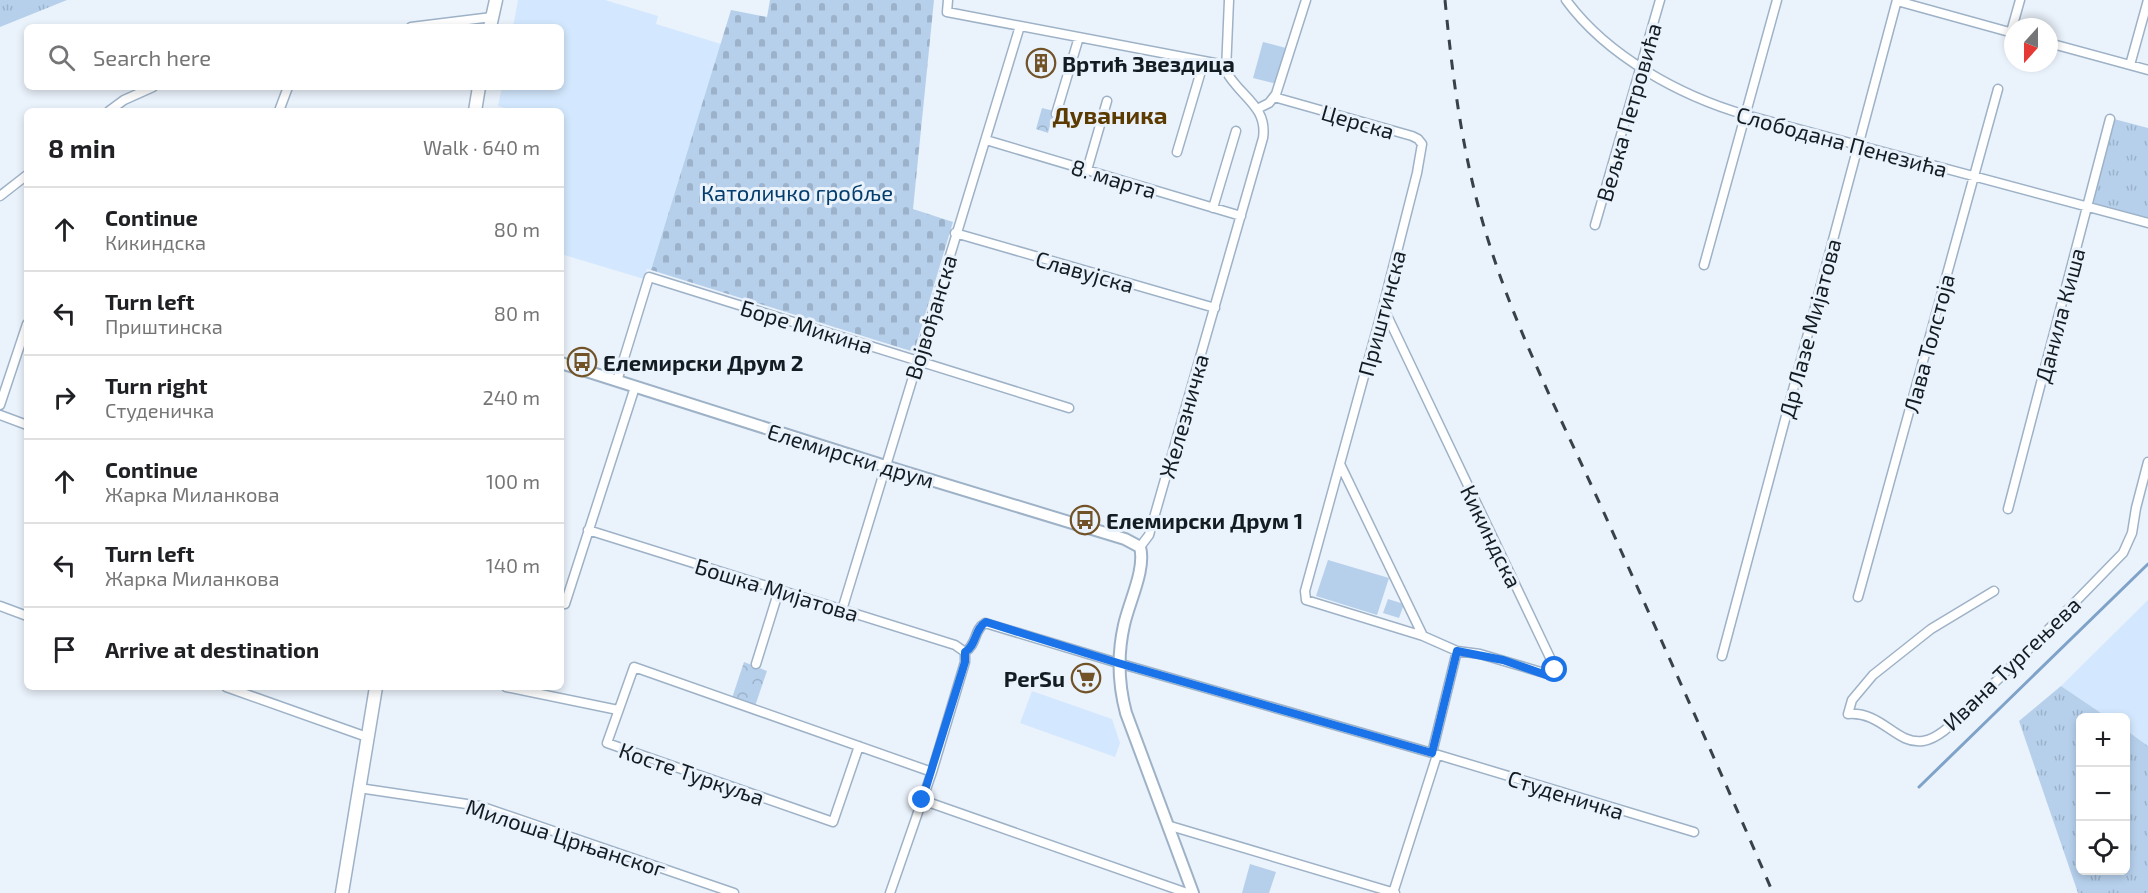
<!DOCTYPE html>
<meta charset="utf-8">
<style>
:root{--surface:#fff;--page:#f6f6f6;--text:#202124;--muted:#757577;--line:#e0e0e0}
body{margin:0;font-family:"Exo 2",sans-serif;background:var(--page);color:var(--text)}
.controls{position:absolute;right:18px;bottom:18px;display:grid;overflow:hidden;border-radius:9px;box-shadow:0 3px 9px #0003}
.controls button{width:54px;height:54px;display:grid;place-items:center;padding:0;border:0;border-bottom:2px solid var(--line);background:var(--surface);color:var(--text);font:30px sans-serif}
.compass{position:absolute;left:2004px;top:18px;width:54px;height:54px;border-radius:50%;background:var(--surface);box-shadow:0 3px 9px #0003;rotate:201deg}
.stop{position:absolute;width:18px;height:18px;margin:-14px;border:4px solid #1a73e8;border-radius:50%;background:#fff}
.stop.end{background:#1a73e8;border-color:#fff;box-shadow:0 2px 6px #0008}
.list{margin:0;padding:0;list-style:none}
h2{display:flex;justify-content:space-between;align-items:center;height:78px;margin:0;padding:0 24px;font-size:26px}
h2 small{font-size:20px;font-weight:400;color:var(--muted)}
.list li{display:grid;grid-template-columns:39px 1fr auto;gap:18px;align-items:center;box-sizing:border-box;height:84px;padding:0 24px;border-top:2px solid var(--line)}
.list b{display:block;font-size:22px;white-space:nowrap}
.list p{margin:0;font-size:20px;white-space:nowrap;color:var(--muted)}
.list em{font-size:20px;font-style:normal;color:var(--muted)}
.icon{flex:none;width:33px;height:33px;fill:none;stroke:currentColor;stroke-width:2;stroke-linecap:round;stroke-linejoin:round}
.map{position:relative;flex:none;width:2148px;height:893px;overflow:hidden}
.search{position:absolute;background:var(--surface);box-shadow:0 3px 9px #0003;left:24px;top:24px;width:540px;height:66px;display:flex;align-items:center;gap:15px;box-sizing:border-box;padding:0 21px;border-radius:9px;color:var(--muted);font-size:22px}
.panel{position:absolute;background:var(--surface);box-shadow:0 3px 9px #0003;left:24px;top:108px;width:540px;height:582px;border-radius:9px}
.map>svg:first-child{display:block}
</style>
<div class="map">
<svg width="2148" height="893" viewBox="0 0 2148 893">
<defs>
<pattern id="grass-tufts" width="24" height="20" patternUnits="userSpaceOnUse" patternTransform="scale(1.5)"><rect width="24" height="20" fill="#b6d0ec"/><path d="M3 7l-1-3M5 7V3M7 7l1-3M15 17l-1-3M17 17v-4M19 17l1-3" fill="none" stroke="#9cb2ca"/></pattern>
<pattern id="cemetery-stones" width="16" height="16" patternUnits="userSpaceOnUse" patternTransform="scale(1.5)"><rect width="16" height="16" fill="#b6d0ec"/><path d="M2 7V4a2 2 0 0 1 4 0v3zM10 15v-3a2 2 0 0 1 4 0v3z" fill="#9cb2ca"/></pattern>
<pattern id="park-crowns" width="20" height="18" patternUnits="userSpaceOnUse" patternTransform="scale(1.5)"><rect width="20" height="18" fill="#b6d0ec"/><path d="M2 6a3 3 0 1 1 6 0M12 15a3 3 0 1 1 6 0" fill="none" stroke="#9cb2ca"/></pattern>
</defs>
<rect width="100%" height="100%" fill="#eaf2fb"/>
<path fill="#d3e8fe" d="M518 0H605L658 16 656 24 721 44 651 270 647 269 644 279 561 254V111H514L498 106 502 87H561V27H513Z
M2148 600V746L2126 730V718L2107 717 2061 686Z
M1032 691 1112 719 1120 743 1115 757 1020 723Z"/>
<path fill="url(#grass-tufts)" d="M0 0H67L0 27Z
M2114 119 2148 128V218L2092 203Z
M2061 686 2107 717 2080 718V870H2126V730L2148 746V893H2078L2019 721Z"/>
<path fill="url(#cemetery-stones)" d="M770 0H934L913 209 953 222 914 352 651 270 731 10 767 17Z"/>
<path fill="url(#park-crowns)" d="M1042 108 1054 111 1048 133 1036 129Z
M744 662 767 671 754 709 731 701Z"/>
<path fill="#b6d0ec" d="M1263 42 1286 48 1277 84 1253 78Z
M1328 560 1389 578 1377 615 1316 596Z
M1388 599 1404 604 1399 618 1383 613Z
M1250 864 1276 872 1269 893H1242Z"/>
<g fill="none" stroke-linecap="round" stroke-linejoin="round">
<path stroke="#7ea2c8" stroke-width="3" d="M1919 787 2148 564"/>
<g stroke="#9eb2c7" stroke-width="11">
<path id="minor" d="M948 0 947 12 1225 65
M1566 0C1607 56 1680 96 1746 115L2148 223
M1897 1 2013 33
M411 27 492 17
M2011 32 2020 0
M2049 43 2148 70
M2130 65 2148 0
M1274 97 1412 136 1418 139 1422 144 1417 173 1383 307 1305 591 1306 600 1423 636 1457 651 1480 654 1551 675 1555 670 1554 666 1383 307
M1257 109 1269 103 1276 94 1306 0
M109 111 124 100 153 87
M279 111 288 87
M1056 114 1079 37
M986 140 1241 216
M1177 152 1204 61
M1087 170 1107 101
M0 196 27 175
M1213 208 1236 131
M1595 225 1660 0
M955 233 1215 308
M1704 265 1777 0
M617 381 649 277 1069 408
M0 405 27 324
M0 415 27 425
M1340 464 1423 636
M2008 509 2110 119
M588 530 955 645 965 652
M1140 547 1149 535 1263 138C1268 106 1239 96 1226 71L1229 0
M1994 591 1931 629 1873 675 1852 700 1848 714C1882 711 1896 745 1923 741 1942 738 1958 717 1971 705 2023 657 2073 604 2123 553L2132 533 2136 508 2148 462
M1858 597 1998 89
M565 604 635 387
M0 606 27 616
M842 610 1020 26
M965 652C977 645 974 629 985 623L1118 663 1432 753 1694 832
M1722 656 1897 0
M756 664 779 590
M226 687 367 737
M506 687 618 710
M859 746 833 822 607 743 634 667 932 772
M1432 753 1457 651
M359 788 480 806 734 893
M922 800 1187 893
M1167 825 1395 893
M890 893 932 772 965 662V652
M1393 893 1437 755"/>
</g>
<g stroke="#9eb2c7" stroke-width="14">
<path id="tertiary" d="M561 363 885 466 1125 539 1140 547C1146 569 1129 602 1124 625 1117 656 1118 683 1126 713L1193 893"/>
</g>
<g stroke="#9eb2c7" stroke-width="15">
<path id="secondary" d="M490 27 496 0
M475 111 479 87
M342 893 376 687"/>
</g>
<use href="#minor" stroke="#fff" stroke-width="8"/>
<use href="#tertiary" stroke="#fff" stroke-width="10"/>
<use href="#secondary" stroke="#fff" stroke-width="12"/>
<path stroke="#394148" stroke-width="3" stroke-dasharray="10 10" stroke-linecap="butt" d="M1445 0C1453 83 1464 166 1490 246 1520 341 1568 432 1609 524 1664 647 1720 769 1773 893"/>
</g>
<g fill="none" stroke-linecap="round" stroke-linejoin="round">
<path stroke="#1a73e8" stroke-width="8" d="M922 800 965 662V652C977 645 974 629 986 622L1118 663 1432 753 1457 651 1503 660 1549 676 1553 674 1555 670"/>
</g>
<defs>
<g id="building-ring" transform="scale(1.5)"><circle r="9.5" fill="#eaf2fb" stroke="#725328" stroke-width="1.5"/><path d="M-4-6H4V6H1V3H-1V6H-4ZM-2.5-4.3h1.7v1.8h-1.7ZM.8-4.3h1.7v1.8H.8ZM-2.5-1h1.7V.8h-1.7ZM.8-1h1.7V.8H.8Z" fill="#725328"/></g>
<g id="bus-ring" transform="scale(1.5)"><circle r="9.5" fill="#eaf2fb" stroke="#725328" stroke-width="1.5"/><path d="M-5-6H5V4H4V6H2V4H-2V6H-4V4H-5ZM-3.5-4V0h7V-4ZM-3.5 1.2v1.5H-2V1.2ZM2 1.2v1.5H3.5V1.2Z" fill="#725328"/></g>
<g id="supermarket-ring" transform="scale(1.5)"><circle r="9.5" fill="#eaf2fb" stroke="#725328" stroke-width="1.5"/><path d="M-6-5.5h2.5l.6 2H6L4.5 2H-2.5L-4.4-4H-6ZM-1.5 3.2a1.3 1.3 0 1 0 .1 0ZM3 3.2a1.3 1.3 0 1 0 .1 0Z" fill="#725328"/></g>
</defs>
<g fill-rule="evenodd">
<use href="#building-ring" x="1041" y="63"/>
<use href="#bus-ring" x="582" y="362"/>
<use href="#bus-ring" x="1085" y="520"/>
<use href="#supermarket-ring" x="1086" y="678"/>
</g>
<g text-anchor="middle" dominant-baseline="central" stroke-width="6" stroke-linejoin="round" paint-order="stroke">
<g font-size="22" font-weight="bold" fill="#141c23" stroke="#eaf2fb" text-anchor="start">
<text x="1062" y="63">Вртић Звездица</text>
<text x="603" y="362">Елемирски Друм 2</text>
<text x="1106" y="520">Елемирски Друм 1</text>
<text x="1065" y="678" text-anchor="end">PerSu</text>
</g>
<g font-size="22" fill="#141c23" stroke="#eaf2fb">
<text transform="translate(1628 112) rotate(-74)">Вељка Петровића</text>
<text transform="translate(1358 121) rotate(16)">Церска</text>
<text transform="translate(1842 141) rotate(15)">Слободана Пенезића</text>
<text transform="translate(1114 178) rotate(17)">8. марта</text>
<text transform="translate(1085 271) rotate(16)">Славујска</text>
<text transform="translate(1381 313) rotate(-75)">Приштинска</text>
<text transform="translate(2059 315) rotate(-75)">Данила Киша</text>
<text transform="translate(930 317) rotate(-73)">Војвођанска</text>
<text transform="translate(807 326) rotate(17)">Боре Микина</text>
<text transform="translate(1809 328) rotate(-75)">Др Лазе Мијатова</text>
<text transform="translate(1928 343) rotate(-75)">Лава Толстоја</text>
<text transform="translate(1183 416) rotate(-74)">Железничка</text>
<text transform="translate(851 455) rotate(17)">Елемирски друм</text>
<text transform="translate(1492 536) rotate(64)">Кикиндска</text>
<text transform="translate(777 589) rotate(17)">Бошка Мијатова</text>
<text transform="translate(2011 663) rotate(-44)">Ивана Тургењева</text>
<text transform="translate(692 773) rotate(19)">Косте Туркуља</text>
<text transform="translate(1566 794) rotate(17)">Студеничка</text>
<text transform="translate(566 837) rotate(18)">Милоша Црњанског</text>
</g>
<g font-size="22" fill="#033d6d" stroke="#eaf2fb">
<text x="797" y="192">Католичко гробље</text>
</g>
<g font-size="24" font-weight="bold" fill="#5c3b02" stroke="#eaf2fb">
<text x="1110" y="114">Дуваника</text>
</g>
</g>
</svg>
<div class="controls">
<button>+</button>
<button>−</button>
<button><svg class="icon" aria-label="locate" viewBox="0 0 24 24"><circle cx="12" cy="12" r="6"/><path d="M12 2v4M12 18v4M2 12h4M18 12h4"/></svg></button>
</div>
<svg class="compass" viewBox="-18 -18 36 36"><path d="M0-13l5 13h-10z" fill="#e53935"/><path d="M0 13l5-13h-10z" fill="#757577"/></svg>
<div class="stop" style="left:1555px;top:670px"></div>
<div class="stop end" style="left:922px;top:800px"></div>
<div class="search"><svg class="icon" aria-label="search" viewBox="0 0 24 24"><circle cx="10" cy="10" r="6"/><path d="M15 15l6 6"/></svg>Search here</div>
<section class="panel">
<h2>8 min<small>Walk · 640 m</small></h2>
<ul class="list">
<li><svg class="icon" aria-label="ahead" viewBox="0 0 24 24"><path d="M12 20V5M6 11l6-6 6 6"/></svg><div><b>Continue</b><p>Кикиндска</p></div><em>80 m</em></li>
<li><svg class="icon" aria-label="left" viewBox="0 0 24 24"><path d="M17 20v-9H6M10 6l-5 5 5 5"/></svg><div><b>Turn left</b><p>Приштинска</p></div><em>80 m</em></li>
<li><svg class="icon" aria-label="right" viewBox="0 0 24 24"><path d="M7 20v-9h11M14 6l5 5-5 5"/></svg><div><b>Turn right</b><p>Студеничка</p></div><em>240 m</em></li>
<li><svg class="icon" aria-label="ahead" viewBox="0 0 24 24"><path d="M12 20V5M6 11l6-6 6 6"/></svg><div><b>Continue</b><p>Жарка Миланкова</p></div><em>100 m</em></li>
<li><svg class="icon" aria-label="left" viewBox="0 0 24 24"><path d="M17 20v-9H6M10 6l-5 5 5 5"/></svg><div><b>Turn left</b><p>Жарка Миланкова</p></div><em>140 m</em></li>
<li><svg class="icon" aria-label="arrive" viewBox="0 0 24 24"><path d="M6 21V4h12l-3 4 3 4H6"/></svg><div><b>Arrive at destination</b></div></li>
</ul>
</section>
</div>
